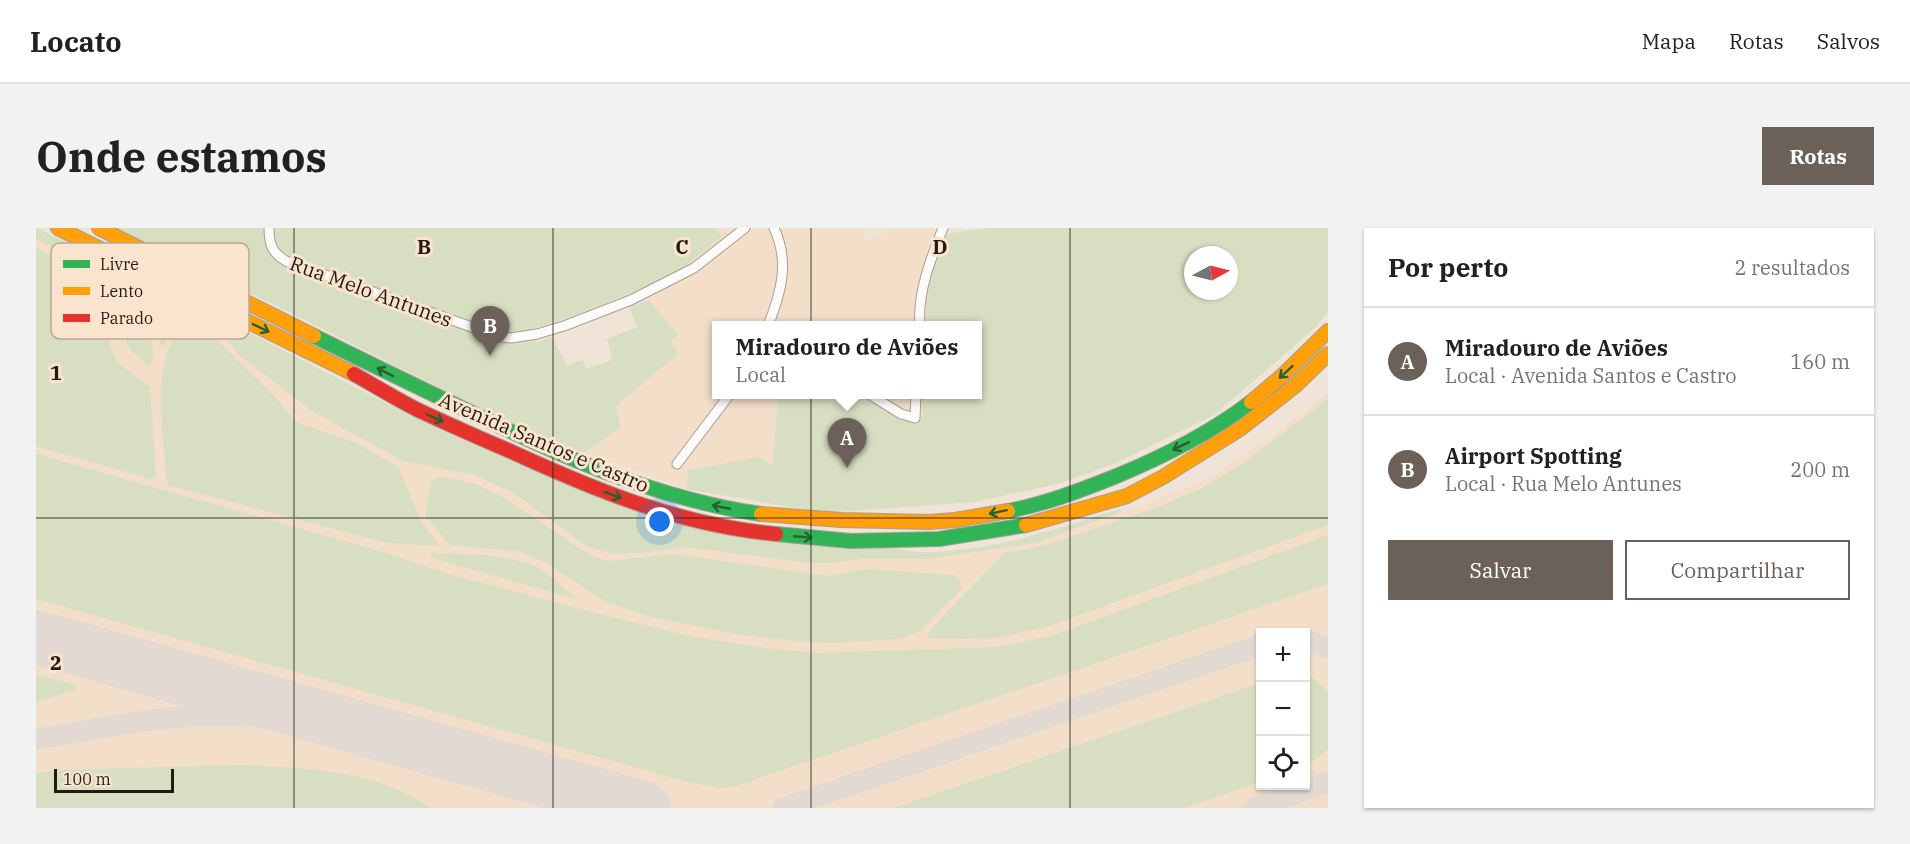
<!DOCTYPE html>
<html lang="pt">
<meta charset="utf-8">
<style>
:root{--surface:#fff;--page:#f2f2f2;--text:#202124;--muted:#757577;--line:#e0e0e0;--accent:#6b6158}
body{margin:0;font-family:"IBM Plex Serif",serif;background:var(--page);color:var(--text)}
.controls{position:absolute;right:18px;bottom:18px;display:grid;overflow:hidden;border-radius:0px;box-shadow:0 2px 4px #0004}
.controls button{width:54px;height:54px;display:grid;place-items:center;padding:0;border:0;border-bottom:2px solid var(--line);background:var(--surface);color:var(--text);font:30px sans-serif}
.compass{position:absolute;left:1148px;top:18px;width:54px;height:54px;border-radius:50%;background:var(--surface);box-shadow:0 2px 4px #0004;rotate:83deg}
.scale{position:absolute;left:18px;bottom:15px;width:120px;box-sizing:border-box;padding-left:6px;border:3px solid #231b13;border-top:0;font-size:16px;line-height:21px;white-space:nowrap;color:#231b13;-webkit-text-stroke:4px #fbe4cd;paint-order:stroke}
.you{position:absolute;left:624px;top:294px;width:21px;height:21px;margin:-15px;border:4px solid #fff;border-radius:50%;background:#1a73e8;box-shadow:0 0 0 9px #1a73e833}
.badge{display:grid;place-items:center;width:39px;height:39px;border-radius:50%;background:var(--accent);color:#fff;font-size:20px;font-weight:700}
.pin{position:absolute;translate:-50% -50px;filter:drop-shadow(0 2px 3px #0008)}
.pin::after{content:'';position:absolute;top:32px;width:21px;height:18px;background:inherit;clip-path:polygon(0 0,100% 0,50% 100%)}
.popup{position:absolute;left:676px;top:93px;width:270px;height:78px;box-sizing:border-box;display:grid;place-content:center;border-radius:0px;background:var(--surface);filter:drop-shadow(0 2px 4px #0005);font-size:20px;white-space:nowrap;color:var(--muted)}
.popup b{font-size:22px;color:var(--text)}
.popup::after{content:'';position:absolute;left:50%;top:100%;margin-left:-12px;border:12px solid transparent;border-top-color:var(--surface)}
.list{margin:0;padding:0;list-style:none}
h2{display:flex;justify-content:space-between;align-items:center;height:78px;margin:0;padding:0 24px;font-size:26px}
h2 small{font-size:20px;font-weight:400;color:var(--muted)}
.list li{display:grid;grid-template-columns:39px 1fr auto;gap:18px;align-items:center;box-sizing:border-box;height:108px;padding:0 24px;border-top:2px solid var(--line)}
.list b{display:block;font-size:22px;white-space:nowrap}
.list p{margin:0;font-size:20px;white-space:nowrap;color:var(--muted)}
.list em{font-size:20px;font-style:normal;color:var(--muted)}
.actions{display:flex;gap:12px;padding:18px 24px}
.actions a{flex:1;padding:14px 0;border:2px solid var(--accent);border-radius:0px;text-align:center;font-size:21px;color:var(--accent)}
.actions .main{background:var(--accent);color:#fff}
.icon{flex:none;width:33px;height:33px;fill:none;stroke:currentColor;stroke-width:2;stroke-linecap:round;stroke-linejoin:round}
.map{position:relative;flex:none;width:1292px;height:580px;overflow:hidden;border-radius:0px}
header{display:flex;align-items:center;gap:36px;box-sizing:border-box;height:84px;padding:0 30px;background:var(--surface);border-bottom:2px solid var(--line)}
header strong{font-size:28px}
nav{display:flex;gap:33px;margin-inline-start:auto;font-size:21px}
.intro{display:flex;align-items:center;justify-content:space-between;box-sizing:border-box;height:144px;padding:0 36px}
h1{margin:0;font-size:42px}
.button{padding:15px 27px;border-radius:0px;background:var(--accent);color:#fff;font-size:21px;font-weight:700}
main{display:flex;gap:36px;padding:0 36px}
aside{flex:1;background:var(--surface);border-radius:0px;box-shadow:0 2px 4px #0004}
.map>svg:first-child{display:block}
</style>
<header>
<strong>Locato</strong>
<nav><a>Mapa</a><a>Rotas</a><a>Salvos</a></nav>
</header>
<div class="intro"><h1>Onde estamos</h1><a class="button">Rotas</a></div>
<main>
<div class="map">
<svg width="1292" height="580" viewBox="0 0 1292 580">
<rect width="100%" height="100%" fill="#f0e4d8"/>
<path fill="#f3dec9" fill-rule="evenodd" d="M680 0H824L832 14 858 0H910L892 56 889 97 680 98V166L742 167 737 237 653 242 650 261 549 225 585 199 580 178 643 125 634 114 638 111 613 72 598 64 642 44 686 8Z
M0 11 108 65 119 66 136 96 155 88 189 109 203 127 276 183 367 233 439 247 476 264 552 319 575 325H606L650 318 773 335H792L999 315 1118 273 1173 250 1236 208 1292 165V580H0ZM1224 404H1270V558H1224Z
M821 167H885L887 188 876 196Z"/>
<path fill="#d7dec1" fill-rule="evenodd" d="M0 0 113 53 338 169 429 213 519 251 594 276 673 298 859 319C880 327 901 324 922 322 981 315 1027 299 1083 281L1087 283 999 315 892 331H828L792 335H773L650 319 606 325H575L552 319 476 264 439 247 367 233 276 183 203 127 189 109 155 89 140 94 127 119 123 114 129 97 122 94 123 73 119 66 108 65 0 11Z
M78 0H680L686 8 642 44 598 64 526 92 498 100 500 115 516 109 531 137 547 132 550 141 576 132 571 111 601 99 593 79 613 72 642 107 634 114 643 125 580 178 585 199 549 225 493 205 251 83Z
M953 0H1292V84L1280 99 1178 187 1078 236 1025 255 939 274 799 284 754 279 650 261 653 242 723 229 737 237 742 167H821L876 195 887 188 885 167 942 166V98L889 97 892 56 909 6ZM1157 27H1193V63H1157Z
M0 20 48 46 51 43 71 54 75 60C73 81 66 118 83 135 92 144 104 151 114 158L120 250 115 251 0 218Z
M92 96 111 99 112 106 116 115 117 135 112 138C100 127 85 117 89 98Z
M154 96 181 112 238 168 260 194 321 215 360 238 363 241 386 295 404 318 351 315 132 257 131 253C128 214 111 115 154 96Z
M1292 171V297L1013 398 961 410 893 411 892 404 968 325 1007 318 1130 276 1172 257 1210 233Z
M0 226 347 324 412 346 564 386 657 409 744 422 785 425 962 419 1015 408 1292 307V356L697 559 683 560 648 553 0 371Z
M411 249 439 256 463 267 555 328 573 333 639 326 791 348 830 341 917 347C923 349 926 354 925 362L884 403 876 406 863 411 795 415 771 414 705 407 611 388 568 373 511 335 482 323 414 317 391 290 389 286 395 253 401 250Z
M395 325C430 327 479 324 508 344 520 352 530 362 540 371L396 330Z
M0 446 40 457V461L0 475Z
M1270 447 1280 452 1292 464V521L1287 526 1270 538Z
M1224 455V554L1148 580H858Z
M204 537C253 540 313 540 359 561 372 566 384 574 396 580H0V545L21 542Z"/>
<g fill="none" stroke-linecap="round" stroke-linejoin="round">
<path stroke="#e2dad2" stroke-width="21" d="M0 410 15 413
M1270 412 1292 420
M0 511C44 504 88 495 132 490 197 484 261 492 326 501
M747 580 1224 417
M1218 580 1292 554"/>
<path stroke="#e2dad2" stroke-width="54" d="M0 409 608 580"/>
<g stroke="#a79e94" stroke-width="11">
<path id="street" d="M233 0C233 16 236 25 250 33L461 108 475 110 501 106 528 98 595 72 658 40 709 0
M732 98C745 65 754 34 738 0
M884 98C881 65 895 30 907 0
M833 166 865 186 879 190 880 166
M641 236 694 166"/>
</g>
<g stroke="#a79e94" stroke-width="16">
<path id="fast" d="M278 108C330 134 382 159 434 184 527 229 621 271 725 286
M972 283C1009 276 1043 263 1078 249 1127 229 1173 206 1215 174
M740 306 815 313 903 311 990 297"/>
</g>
<g stroke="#a79e94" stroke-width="16">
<path id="slow" d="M22 0 318 146
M63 0 278 108
M1215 174 1247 147 1292 103
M725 286 805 292 893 294 919 292 972 283
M990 297 1091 268 1127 249 1204 201 1259 158 1292 126"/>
</g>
<g stroke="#a79e94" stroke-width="16">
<path id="jam" d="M318 146C339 158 360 171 382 182 412 196 443 210 474 223 561 263 644 297 740 306"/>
</g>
<use href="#street" stroke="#fdfbf9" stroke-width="9"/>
<use href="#fast" stroke="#30b455" stroke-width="14"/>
<use href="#slow" stroke="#ff9f0a" stroke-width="14"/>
<use href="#jam" stroke="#e5322d" stroke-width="14"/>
</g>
<defs><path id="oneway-shaft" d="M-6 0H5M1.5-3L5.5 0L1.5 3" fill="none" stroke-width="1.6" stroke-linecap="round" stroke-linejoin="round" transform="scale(1.5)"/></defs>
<g stroke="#296031">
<use href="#oneway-shaft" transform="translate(225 100) rotate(26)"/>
<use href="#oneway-shaft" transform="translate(349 144) rotate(-153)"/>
<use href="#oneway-shaft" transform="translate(1250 144) rotate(138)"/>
<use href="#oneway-shaft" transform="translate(399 190) rotate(24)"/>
<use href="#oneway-shaft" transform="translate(1145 218) rotate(155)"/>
<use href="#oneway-shaft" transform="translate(577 267) rotate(20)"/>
<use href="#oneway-shaft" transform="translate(685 279) rotate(-169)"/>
<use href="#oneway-shaft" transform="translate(962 284) rotate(168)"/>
<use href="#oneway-shaft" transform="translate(767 309) rotate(5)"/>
</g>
<path fill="none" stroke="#231b13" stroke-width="1.5" stroke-opacity="0.55" d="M258 0V580M517 0V580M775 0V580M1034 0V580M0 290H1292"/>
<g text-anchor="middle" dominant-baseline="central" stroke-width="6" stroke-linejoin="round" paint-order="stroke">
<g font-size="20" fill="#231b13" stroke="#fbe4cd">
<text transform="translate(335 63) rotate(20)">Rua Melo Antunes</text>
<text transform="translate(508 214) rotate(23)">Avenida Santos e Castro</text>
</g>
</g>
<rect x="15" y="15" width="198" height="96" rx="9" fill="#fbe4cd" stroke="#baa895" stroke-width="1.5"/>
<rect x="27" y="32" width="27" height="8" fill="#30b455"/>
<rect x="27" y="59" width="27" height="8" fill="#ff9f0a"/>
<rect x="27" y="86" width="27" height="8" fill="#e5322d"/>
<g font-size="16" fill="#231b13">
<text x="64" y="42">Livre</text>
<text x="64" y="69">Lento</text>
<text x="64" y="96">Parado</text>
</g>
<g font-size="20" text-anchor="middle" font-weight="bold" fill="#231b13" stroke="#fbe4cd" stroke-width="6" stroke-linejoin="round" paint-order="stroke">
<text x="388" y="26">B</text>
<text x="646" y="26">C</text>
<text x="904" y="26">D</text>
<text x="20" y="152">1</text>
<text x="20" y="442">2</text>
</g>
</svg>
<div class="controls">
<button>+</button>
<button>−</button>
<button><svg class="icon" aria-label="locate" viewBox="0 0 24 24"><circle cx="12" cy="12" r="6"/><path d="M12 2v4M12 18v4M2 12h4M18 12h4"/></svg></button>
</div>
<svg class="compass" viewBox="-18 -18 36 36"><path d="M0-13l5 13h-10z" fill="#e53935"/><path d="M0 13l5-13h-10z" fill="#757577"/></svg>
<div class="scale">100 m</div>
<div class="you"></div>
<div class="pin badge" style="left:811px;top:240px">A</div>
<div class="popup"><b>Miradouro de Aviões</b>Local</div>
<div class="pin badge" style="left:454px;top:128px">B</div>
</div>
<aside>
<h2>Por perto<small>2 resultados</small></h2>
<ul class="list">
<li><span class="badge">A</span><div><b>Miradouro de Aviões</b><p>Local · Avenida Santos e Castro</p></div><em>160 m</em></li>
<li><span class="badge">B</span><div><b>Airport Spotting</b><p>Local · Rua Melo Antunes</p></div><em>200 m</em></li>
</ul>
<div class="actions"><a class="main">Salvar</a><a>Compartilhar</a></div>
</aside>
</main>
